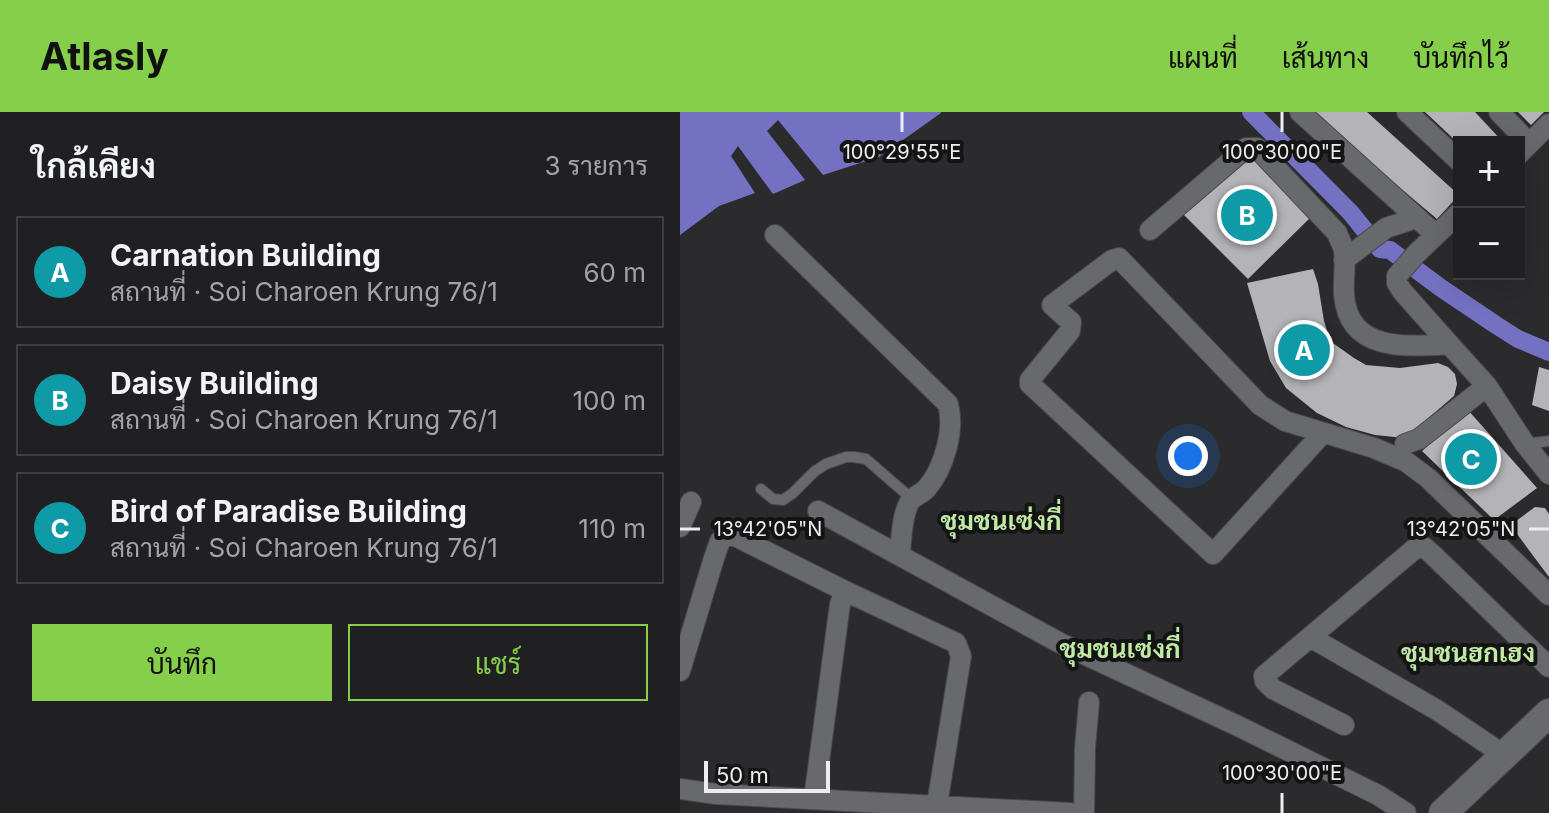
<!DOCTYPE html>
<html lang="th">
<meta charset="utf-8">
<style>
:root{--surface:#202022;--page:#2d2d2f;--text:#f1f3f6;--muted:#a2a3a5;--line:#3d3e40;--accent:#86cf4b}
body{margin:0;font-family:Inter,Sarabun,sans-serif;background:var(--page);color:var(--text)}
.controls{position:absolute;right:24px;top:24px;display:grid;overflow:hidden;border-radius:0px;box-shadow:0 8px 32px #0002}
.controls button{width:72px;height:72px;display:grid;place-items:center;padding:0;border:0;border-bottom:2px solid var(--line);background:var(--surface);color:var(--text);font:40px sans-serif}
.scale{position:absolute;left:24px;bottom:20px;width:126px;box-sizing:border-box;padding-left:8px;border:4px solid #ededef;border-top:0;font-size:22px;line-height:28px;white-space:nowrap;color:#ededef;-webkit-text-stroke:6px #141415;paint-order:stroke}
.you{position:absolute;left:508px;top:344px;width:28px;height:28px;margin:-20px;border:6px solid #fff;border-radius:50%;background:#1a73e8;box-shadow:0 0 0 12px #1a73e833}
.badge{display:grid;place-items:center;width:52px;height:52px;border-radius:50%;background:var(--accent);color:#fff;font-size:26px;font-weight:700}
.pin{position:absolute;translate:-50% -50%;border:4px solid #fff;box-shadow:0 2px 8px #0006}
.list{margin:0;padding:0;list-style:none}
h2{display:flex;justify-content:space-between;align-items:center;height:104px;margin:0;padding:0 32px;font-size:34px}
h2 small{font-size:26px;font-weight:400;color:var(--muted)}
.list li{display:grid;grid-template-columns:52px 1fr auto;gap:24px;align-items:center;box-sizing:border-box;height:112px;margin:0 16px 16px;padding:0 16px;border:2px solid var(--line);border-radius:0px}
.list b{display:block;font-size:30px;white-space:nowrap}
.list p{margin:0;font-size:26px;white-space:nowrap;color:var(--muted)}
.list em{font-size:26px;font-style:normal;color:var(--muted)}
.actions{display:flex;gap:16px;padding:24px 32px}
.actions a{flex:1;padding:18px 0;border:2px solid var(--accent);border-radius:0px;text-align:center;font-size:28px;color:var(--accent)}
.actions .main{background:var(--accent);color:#111}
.map{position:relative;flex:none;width:869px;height:701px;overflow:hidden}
header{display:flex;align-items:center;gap:48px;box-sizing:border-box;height:112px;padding:0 40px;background:var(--accent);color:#111}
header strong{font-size:38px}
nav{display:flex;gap:44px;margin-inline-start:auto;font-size:28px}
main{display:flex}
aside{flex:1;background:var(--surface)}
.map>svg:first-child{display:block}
</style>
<header>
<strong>Atlasly</strong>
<nav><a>แผนที่</a><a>เส้นทาง</a><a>บันทึกไว้</a></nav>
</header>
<main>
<aside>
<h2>ใกล้เคียง<small>3 รายการ</small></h2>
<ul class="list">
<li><span class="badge" style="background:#0f9aa8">A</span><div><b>Carnation Building</b><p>สถานที่ · Soi Charoen Krung 76/1</p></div><em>60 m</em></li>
<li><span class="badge" style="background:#0f9aa8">B</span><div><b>Daisy Building</b><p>สถานที่ · Soi Charoen Krung 76/1</p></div><em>100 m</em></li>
<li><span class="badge" style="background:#0f9aa8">C</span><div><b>Bird of Paradise Building</b><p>สถานที่ · Soi Charoen Krung 76/1</p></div><em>110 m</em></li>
</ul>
<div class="actions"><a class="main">บันทึก</a><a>แชร์</a></div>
</aside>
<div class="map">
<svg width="869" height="701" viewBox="0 0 869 701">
<rect width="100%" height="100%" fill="#2b2b2e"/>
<path fill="#7471c2" d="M0 0H261V1L199 45 143 63 98 8 87 19 125 68 93 82 58 34 51 44 75 81 39 94 0 123Z"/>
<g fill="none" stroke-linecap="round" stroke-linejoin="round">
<path stroke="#7471c2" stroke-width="18" d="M571 0 670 100 700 137 710 138 761 176 816 213 838 227 869 240"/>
</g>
<path fill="#b4b4b8" d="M630 0H687L779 83 757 107Z
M745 0H795L823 30H777Z
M838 0H864L851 13Z
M566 39 632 104 568 167 503 102Z
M633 157 638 172 644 209 650 229 674 246 686 253 720 256 758 251 768 255 775 262 777 272 774 284 725 326 695 323 666 315 637 301 606 276 590 249 567 171Z
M859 255 869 258V299L852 293Z
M788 298 857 376 814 408 742 339Z
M855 395 865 396 869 402V465L834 418 836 409Z"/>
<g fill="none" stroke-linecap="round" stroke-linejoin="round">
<g stroke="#48484a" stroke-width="12">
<path id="lane" d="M845 332 869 329
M81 377 93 387 103 388 113 381 135 359 146 352 166 345H174L186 347 232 387"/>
</g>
<g stroke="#48484a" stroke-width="22">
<path id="street" d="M620 0 756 123
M727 0 779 49
M819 0 849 31
M839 42 869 12
M470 118 566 36H577L657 121C659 127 663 133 664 139 666 153 663 169 664 183 669 240 726 235 769 232L807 274 845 332 869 362
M95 123 268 292C275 318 264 356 247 376 242 382 236 383 232 387 222 397 221 430 220 443
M664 148 706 116 736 106
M769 232 722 179 717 171V164L736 142 779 101
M642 322 533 442 350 272V268L390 219 391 210 372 193 432 148 439 146 580 293 605 309 694 336 725 349 748 366 869 483
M725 332 739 327 807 274
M138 399 380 531 558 614 698 683 726 701
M0 415 11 390
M630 525 757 598 824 643
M0 559 34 446 40 429 49 421 165 479 276 531 281 544 257 693
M664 613 593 577 585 569 584 564 738 434 744 435 753 443 869 555
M0 677 36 682 390 701
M134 687 160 492 165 479
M404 701 405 636 409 590"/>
</g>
<g stroke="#48484a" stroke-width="30">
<path id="secondary" d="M763 701 869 601"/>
</g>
<use href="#lane" stroke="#68696c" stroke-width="10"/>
<use href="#street" stroke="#68696c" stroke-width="20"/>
<use href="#secondary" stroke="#68696c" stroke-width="28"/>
</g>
<path fill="none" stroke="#ededef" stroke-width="3" d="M222 0V20M602 0V20M0 417H20M849 417H869M602 681V701"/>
<g text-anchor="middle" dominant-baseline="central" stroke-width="8" stroke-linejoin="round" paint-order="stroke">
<g font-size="26" font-weight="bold" fill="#bfe9a5" stroke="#141415">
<text x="321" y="408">ชุมชนเซ่งกี่</text>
<text x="440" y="536">ชุมชนเซ่งกี่</text>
<text x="788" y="540">ชุมชนฮกเฮง</text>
</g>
</g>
<g font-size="20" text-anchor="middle" fill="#ededef" stroke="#141415" stroke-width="8" stroke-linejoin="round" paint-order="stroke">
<text x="222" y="47">100°29'55"E</text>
<text x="602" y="47">100°30'00"E</text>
<text x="88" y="424">13°42'05"N</text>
<text x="781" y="424">13°42'05"N</text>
<text x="602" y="668">100°30'00"E</text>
</g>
</svg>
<div class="controls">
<button>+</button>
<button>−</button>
</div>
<div class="scale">50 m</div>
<div class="you"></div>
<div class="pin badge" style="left:624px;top:238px;background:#0f9aa8">A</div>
<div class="pin badge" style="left:567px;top:103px;background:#0f9aa8">B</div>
<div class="pin badge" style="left:791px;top:347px;background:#0f9aa8">C</div>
</div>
</main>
